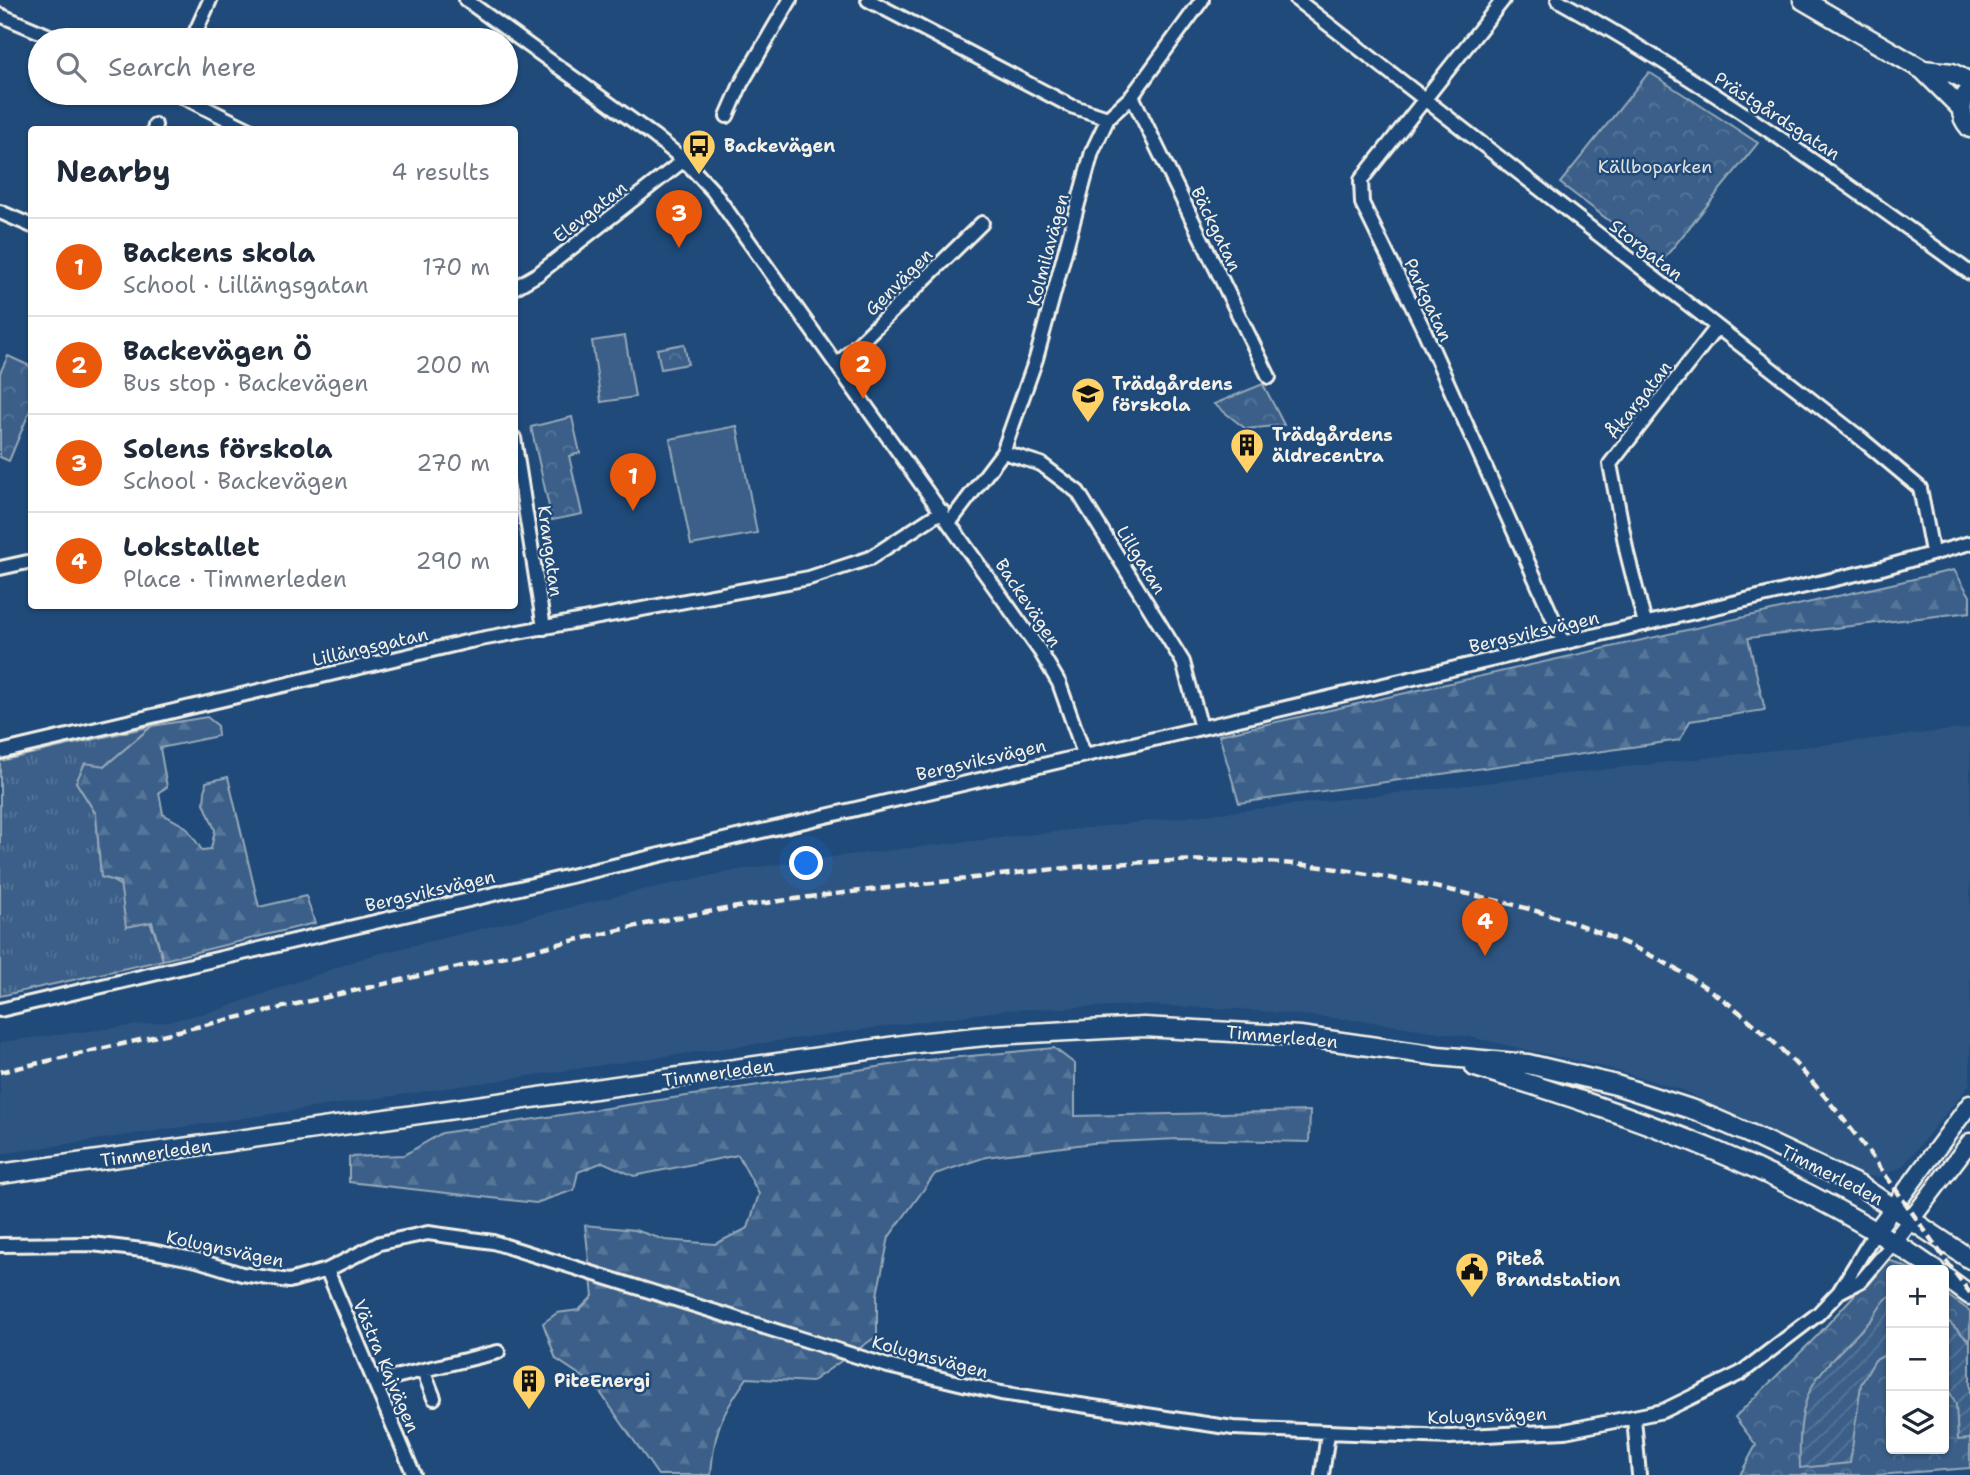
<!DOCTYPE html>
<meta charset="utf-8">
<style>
:root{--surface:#fff;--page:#f6f6f7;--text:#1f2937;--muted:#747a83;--line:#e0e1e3;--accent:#ea580c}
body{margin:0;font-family:"Shantell Sans",sans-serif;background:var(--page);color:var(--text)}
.controls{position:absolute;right:21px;bottom:21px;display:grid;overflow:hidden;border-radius:7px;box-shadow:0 2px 5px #0004}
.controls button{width:63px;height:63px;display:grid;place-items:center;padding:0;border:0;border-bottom:2px solid var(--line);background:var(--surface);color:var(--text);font:35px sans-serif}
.you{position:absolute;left:807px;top:864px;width:24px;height:24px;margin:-18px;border:5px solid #fff;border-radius:50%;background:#1a73e8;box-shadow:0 0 0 10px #1a73e833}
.badge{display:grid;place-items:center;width:46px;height:46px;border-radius:50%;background:var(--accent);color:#fff;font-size:23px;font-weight:700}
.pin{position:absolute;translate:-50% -58px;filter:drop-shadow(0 2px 4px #0008)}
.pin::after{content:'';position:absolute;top:37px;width:24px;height:21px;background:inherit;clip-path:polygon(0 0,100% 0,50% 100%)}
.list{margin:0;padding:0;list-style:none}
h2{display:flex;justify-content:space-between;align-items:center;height:91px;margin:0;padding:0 28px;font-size:30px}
h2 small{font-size:23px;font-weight:400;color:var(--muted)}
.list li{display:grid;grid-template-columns:46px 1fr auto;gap:21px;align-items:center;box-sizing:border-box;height:98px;padding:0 28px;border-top:2px solid var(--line)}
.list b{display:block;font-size:26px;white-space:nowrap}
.list p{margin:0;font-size:23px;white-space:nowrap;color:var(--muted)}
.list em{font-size:23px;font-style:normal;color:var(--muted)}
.icon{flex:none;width:38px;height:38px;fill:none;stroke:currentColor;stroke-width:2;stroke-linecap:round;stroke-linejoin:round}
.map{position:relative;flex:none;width:1970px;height:1475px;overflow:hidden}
.search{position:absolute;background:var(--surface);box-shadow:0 2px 5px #0004;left:28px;top:28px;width:490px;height:77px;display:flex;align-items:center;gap:18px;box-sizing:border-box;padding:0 24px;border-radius:38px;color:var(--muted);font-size:26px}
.panel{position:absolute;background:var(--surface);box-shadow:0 2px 5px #0004;left:28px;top:126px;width:490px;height:483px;border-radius:7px}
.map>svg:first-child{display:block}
</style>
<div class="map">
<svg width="1970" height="1475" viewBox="0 0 1970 1475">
<defs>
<pattern id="grass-tufts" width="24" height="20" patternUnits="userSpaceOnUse" patternTransform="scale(1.75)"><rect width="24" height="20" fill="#3a5f88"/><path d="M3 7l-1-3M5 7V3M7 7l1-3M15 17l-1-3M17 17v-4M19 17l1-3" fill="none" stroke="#577699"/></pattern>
<pattern id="forest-firs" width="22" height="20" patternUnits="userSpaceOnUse" patternTransform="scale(1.75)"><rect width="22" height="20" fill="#3a5f88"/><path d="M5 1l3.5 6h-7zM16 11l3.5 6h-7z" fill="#577699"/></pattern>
<pattern id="park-crowns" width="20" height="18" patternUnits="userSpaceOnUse" patternTransform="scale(1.75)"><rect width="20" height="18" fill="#3a5f88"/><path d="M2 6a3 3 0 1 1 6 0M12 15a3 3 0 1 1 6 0" fill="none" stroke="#577699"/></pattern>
<pattern id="garden-furrows" width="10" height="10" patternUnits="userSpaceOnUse" patternTransform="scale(1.75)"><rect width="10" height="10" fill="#3a5f88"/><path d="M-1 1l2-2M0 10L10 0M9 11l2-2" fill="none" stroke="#577699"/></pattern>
</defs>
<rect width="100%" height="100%" fill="#1f4a7a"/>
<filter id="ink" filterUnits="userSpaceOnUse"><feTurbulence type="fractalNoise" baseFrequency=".0143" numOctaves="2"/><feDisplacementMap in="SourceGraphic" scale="14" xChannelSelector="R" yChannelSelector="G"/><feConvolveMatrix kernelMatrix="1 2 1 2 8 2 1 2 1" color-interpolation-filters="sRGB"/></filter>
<g filter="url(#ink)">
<path fill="#2d5581" d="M1970 728V1084L1902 1167 1878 1177 1858 1175 1682 1090 1604 1067 1470 1037 1366 1021 1238 1009 1140 1005 1006 1010 623 1062 0 1154V1042L170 1021 218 1010 369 956 642 890 738 870 840 856Z"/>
<path fill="url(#grass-tufts)" stroke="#97a8b8" stroke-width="2" d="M152 726 105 766 76 782 96 814 101 877C138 886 154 925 163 960L0 996V761Z"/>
<path fill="url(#forest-firs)" stroke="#97a8b8" stroke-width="2" d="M1954 570 1970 596V612L1748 638 1765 710 1690 721 1680 740 1239 803 1219 735Z
M207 717 217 725 218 736 160 748 167 787 159 792 163 814 186 827 202 850 211 849 215 830 204 803 206 782 228 777 259 907 306 896 315 923 163 960 152 922 126 927 120 882 101 877 96 814 76 782 85 763 105 766 152 726Z
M1054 1048 1075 1064V1116L1310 1111 1309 1142 1178 1139 1093 1143 986 1157 935 1174 889 1237 877 1295V1336L811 1382 747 1378C721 1415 714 1430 711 1475H658L595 1385 556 1359 543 1323 557 1313 579 1310 593 1296 585 1225 635 1230 665 1240 715 1244 748 1228 759 1194 738 1155 634 1176 603 1162 578 1172 574 1190 536 1203 349 1182V1157L404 1155 442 1133 917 1061Z"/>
<path fill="url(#park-crowns)" stroke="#97a8b8" stroke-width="2" d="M1649 72 1758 143 1662 261 1560 183Z
M684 344 688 364 661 369 657 349Z
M8 356 32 367 31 408 9 461 0 457V373Z
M1263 384 1284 425 1246 429 1214 404Z
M572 417 580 453 569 456 582 514 552 520 531 427Z
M1887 1259 1912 1270H1891V1449H1944V1293L1970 1311V1468L1877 1475H1740L1756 1445 1735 1417 1816 1337Z"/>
<path fill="url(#garden-furrows)" stroke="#97a8b8" stroke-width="2" d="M1891 1295V1353L1875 1360 1861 1384 1850 1463 1800 1468C1797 1383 1816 1377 1871 1320 1878 1312 1882 1300 1891 1295Z
M1944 1317 1970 1342V1439L1958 1440 1956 1404 1944 1381Z"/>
<path fill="#3a5f88" stroke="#97a8b8" stroke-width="2" d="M625 336 635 397 601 402 592 341Z
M737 426 757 533 691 545 670 439Z"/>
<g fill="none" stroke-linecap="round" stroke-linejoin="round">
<g stroke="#f4f1e8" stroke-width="18">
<path id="minor" d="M466 0 654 136 684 160 713 191 1040 651 1059 683 1084 754
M868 0 1071 106 1108 118
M1297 0 1859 437 1920 488 1932 552
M1503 0 1361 180 1362 203 1424 330 1564 643
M1558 0C1702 80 1837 176 1970 273
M0 15 59 40
M192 40 210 0
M175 93 250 130
M1132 96 1269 377
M727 116 741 84 790 0
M154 130 155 125
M0 212 32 226
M514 288 538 274 684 160
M838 364 982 223
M514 438 544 628
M1003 452 1041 464 1078 492 1183 662 1201 728
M950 522 1003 452 1036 359 1092 152 1108 118 1132 96 1202 0
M0 568 32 561
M1645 624 1627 553 1610 464 1717 327
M0 752 470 641 809 578 870 558 942 511
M0 1010 1882 568 1970 543
M0 1245 92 1244 151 1251 197 1260 242 1274 289 1281 327 1270 380 1243 428 1233 493 1242 888 1366 1001 1393 1233 1428 1449 1437 1565 1431 1663 1411 1741 1373 1818 1314 1839 1292 1876 1231
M327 1270 414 1475
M1839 1292 1862 1280 1894 1242
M423 1370 434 1398
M374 1382 498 1352
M1634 1418 1639 1475
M1322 1475 1328 1434"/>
</g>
<g stroke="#f4f1e8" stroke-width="21">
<path id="tertiary" d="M1876 1231 1970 1104
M1894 1242 1970 1142"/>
</g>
<g stroke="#f4f1e8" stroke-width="23">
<path id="secondary" d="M1803 0 1923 70 1961 108
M1923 70 1952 73 1970 82
M1970 90C1959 102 1959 116 1970 128
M1475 1067C1638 1116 1795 1172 1935 1270
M0 1174 917 1043 995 1035 1144 1027 1300 1036 1438 1056 1528 1064 1616 1085 1697 1111 1750 1134 1860 1186 1970 1259
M1944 1276 1970 1295"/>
</g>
<use href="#minor" stroke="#1f4a7a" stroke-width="12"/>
<use href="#tertiary" stroke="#1f4a7a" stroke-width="16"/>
<use href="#secondary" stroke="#1f4a7a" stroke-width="18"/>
<path stroke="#f4f1e8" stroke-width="4.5" stroke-dasharray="10 5" stroke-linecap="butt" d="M0 1072 650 923C740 904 832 894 924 884 1042 870 1162 854 1282 863 1341 867 1400 880 1459 892 1560 913 1656 946 1738 1011 1835 1088 1896 1195 1970 1293"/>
</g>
</g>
<defs>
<g id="bus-pin" transform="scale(1.75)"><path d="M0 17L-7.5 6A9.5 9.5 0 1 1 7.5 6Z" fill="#ffd166" stroke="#1f4a7a"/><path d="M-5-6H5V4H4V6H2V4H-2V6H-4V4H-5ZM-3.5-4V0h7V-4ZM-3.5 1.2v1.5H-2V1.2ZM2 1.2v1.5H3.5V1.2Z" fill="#111"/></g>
<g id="school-pin" transform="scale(1.75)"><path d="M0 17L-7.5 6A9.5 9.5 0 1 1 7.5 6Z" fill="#ffd166" stroke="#1f4a7a"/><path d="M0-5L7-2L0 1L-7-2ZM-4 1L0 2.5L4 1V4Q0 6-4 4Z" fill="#111"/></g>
<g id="building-pin" transform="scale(1.75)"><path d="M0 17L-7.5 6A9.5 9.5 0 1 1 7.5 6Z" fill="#ffd166" stroke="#1f4a7a"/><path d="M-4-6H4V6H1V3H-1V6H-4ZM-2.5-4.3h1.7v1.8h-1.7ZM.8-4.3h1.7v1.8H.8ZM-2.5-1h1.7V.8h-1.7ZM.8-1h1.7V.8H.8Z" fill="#111"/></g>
<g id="civic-pin" transform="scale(1.75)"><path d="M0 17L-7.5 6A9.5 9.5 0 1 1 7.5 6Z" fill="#ffd166" stroke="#1f4a7a"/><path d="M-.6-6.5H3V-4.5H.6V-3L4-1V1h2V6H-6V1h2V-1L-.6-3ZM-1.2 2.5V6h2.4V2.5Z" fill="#111"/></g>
</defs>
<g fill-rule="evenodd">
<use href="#bus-pin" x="699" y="146"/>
<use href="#school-pin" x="1088" y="394"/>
<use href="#building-pin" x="1247" y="445"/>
<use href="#civic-pin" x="1472" y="1269"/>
<use href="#building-pin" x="529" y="1381"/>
</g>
<g text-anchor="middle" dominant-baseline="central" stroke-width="5" stroke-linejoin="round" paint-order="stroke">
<g font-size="18" fill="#f4f1e8" stroke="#1f4a7a">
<text transform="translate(1777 116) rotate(33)">Prästgårdsgatan</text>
<text transform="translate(590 212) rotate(-38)">Elevgatan</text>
<text transform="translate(1216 229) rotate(64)">Bäckgatan</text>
<text transform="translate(1048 250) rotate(-75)">Kolmilavägen</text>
<text transform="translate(1646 250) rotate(38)">Storgatan</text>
<text transform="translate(899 282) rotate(-45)">Genvägen</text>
<text transform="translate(1428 300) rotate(65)">Parkgatan</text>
<text transform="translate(1639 400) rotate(-52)">Åkargatan</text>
<text transform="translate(550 551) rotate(82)">Krangatan</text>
<text transform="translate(1141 560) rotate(58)">Lillgatan</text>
<text transform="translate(1028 603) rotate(56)">Backevägen</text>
<text transform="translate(1534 632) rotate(-13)">Bergsviksvägen</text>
<text transform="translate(370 647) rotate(-13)">Lillängsgatan</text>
<text transform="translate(981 760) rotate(-13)">Bergsviksvägen</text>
<text transform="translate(430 891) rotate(-13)">Bergsviksvägen</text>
<text transform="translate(1282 1037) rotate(5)">Timmerleden</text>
<text transform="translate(718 1073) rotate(-8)">Timmerleden</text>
<text transform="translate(156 1153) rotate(-8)">Timmerleden</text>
<text transform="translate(1832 1175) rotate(27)">Timmerleden</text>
<text transform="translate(225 1249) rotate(12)">Kolugnsvägen</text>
<text transform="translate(930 1357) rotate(15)">Kolugnsvägen</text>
<text transform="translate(386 1366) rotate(67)">Västra Kajvägen</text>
<text transform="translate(1487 1416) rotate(-2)">Kolugnsvägen</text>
</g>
<g font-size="18" font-weight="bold" fill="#f4f1e8" stroke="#1f4a7a" text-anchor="start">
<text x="724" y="146">Backevägen</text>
<text x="1112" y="384">Trädgårdens<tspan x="1112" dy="21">förskola</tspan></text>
<text x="1272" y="435">Trädgårdens<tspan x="1272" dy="21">äldrecentra</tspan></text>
<text x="1496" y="1259">Piteå<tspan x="1496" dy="21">Brandstation</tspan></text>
<text x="554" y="1381">PiteEnergi</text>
</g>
<g font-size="18" fill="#e1e2de" stroke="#1f4a7a">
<text x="1655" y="167">Källboparken</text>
</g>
</g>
</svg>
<div class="controls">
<button>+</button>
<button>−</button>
<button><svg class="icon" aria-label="layers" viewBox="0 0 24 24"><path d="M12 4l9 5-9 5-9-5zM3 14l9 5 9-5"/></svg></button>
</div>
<div class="you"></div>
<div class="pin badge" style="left:633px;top:511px">1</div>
<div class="pin badge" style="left:863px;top:399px">2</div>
<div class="pin badge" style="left:679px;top:248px">3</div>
<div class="pin badge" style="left:1485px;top:956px">4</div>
<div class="search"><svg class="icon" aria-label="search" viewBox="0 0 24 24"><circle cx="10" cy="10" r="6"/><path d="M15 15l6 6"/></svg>Search here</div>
<section class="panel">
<h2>Nearby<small>4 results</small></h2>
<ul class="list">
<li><span class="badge">1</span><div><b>Backens skola</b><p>School · Lillängsgatan</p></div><em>170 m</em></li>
<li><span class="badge">2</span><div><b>Backevägen Ö</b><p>Bus stop · Backevägen</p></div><em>200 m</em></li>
<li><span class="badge">3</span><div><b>Solens förskola</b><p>School · Backevägen</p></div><em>270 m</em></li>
<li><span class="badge">4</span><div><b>Lokstallet</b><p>Place · Timmerleden</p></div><em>290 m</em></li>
</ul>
</section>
</div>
